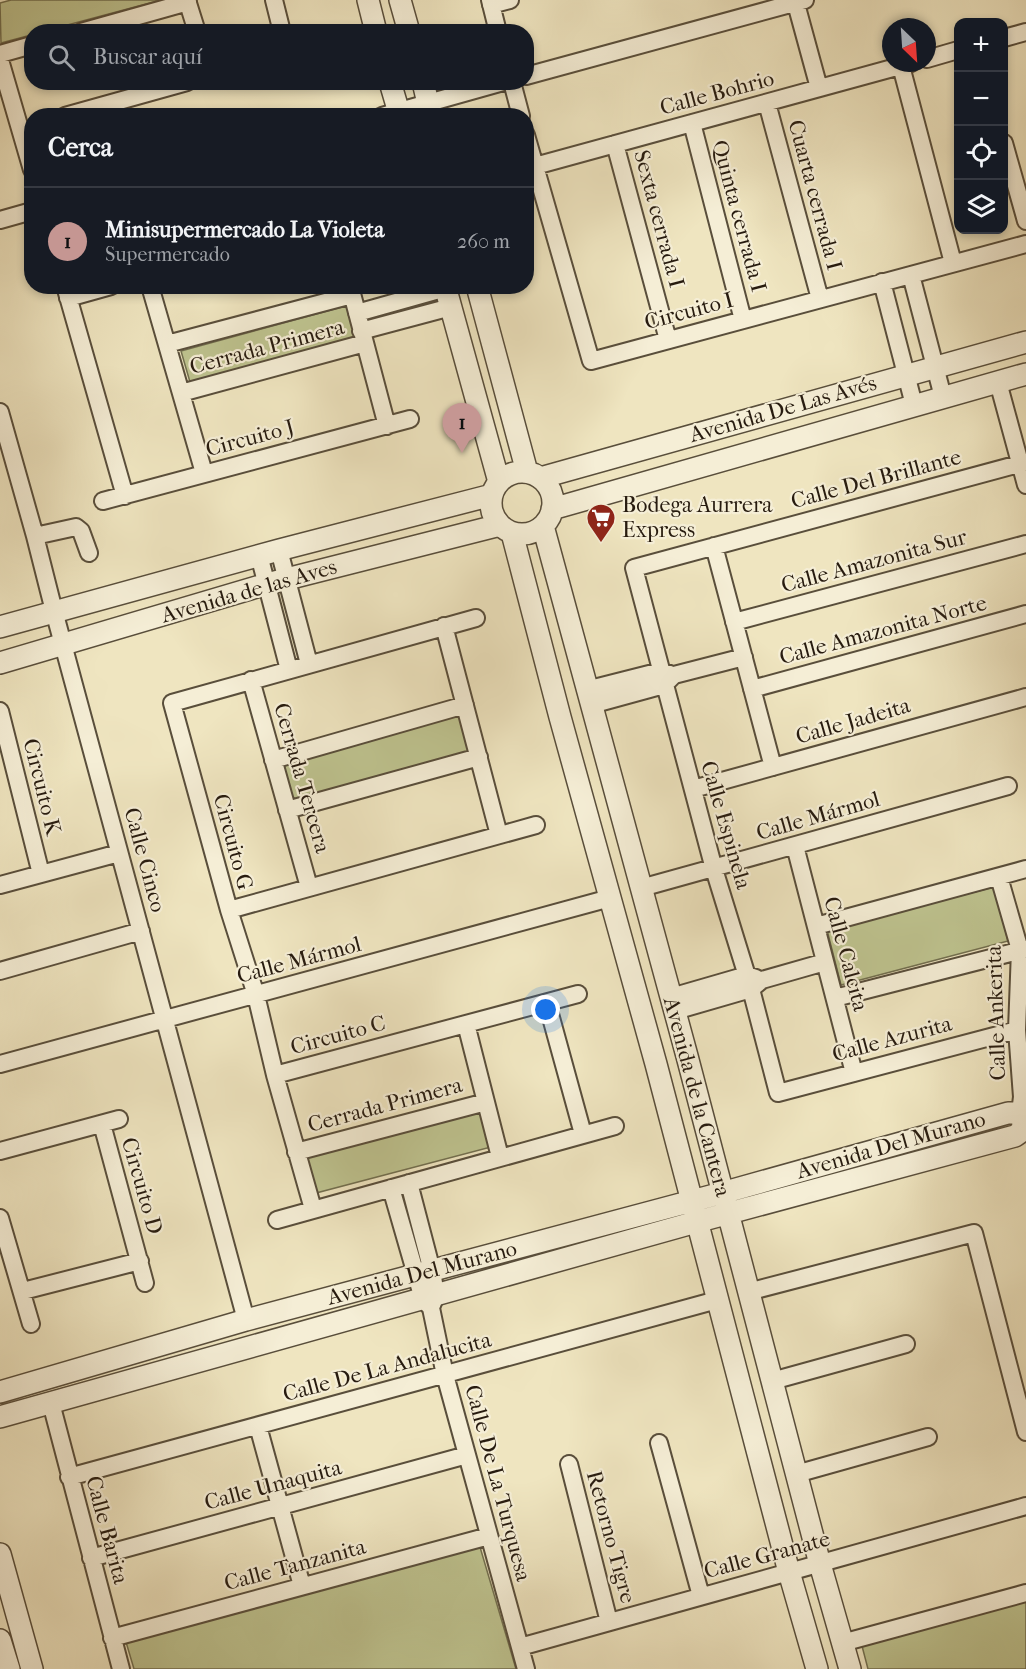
<!DOCTYPE html>
<html lang="es">
<meta charset="utf-8">
<style>
:root{--surface:#171b24;--page:#242831;--text:#f1f3f6;--muted:#9ea1a6;--line:#363941;--accent:#c59692}
body{margin:0;font-family:"IM FELL French Canon",serif;background:var(--page);color:var(--text)}
.controls{position:absolute;right:18px;top:18px;display:grid;overflow:hidden;border-radius:12px;box-shadow:0 3px 9px #0003}
.controls button{width:54px;height:54px;display:grid;place-items:center;padding:0;border:0;border-bottom:2px solid var(--line);background:var(--surface);color:var(--text);font:30px sans-serif}
.compass{position:absolute;left:882px;top:18px;width:54px;height:54px;border-radius:50%;background:var(--surface);box-shadow:0 3px 9px #0003;rotate:155deg}
.you{position:absolute;left:546px;top:1010px;width:21px;height:21px;margin:-15px;border:4px solid #fff;border-radius:50%;background:#1a73e8;box-shadow:0 0 0 9px #1a73e833}
.badge{display:grid;place-items:center;width:39px;height:39px;border-radius:50%;background:var(--accent);color:#111;font-size:20px;font-weight:700}
.pin{position:absolute;translate:-50% -50px;filter:drop-shadow(0 2px 3px #0008)}
.pin::after{content:'';position:absolute;top:32px;width:21px;height:18px;background:inherit;clip-path:polygon(0 0,100% 0,50% 100%)}
.list{margin:0;padding:0;list-style:none}
h2{display:flex;justify-content:space-between;align-items:center;height:78px;margin:0;padding:0 24px;font-size:26px}
h2 small{font-size:20px;font-weight:400;color:var(--muted)}
.list li{display:grid;grid-template-columns:39px 1fr auto;gap:18px;align-items:center;box-sizing:border-box;height:108px;padding:0 24px;border-top:2px solid var(--line)}
.list b{display:block;font-size:22px;white-space:nowrap}
.list p{margin:0;font-size:20px;white-space:nowrap;color:var(--muted)}
.list em{font-size:20px;font-style:normal;color:var(--muted)}
.icon{flex:none;width:33px;height:33px;fill:none;stroke:currentColor;stroke-width:2;stroke-linecap:round;stroke-linejoin:round}
.map{position:relative;flex:none;width:1026px;height:1669px;overflow:hidden}
.search{position:absolute;background:var(--surface);box-shadow:0 3px 9px #0003;left:24px;top:24px;width:510px;height:66px;display:flex;align-items:center;gap:15px;box-sizing:border-box;padding:0 21px;border-radius:24px;color:var(--muted);font-size:22px}
.panel{position:absolute;background:var(--surface);box-shadow:0 3px 9px #0003;left:24px;top:108px;width:510px;height:186px;border-radius:24px}
.map>svg:first-child{display:block}
</style>
<div class="map">
<svg width="1026" height="1669" viewBox="0 0 1026 1669">
<rect width="100%" height="100%" fill="#efe5c0"/>
<filter id="stains"><feTurbulence type="fractalNoise" baseFrequency=".00333" numOctaves="4"/><feColorMatrix values="0 0 0 0 .2 0 0 0 0 .09 0 0 0 0 .02 0 0 0 .5 -.17"/></filter>
<radialGradient id="worn" r=".72"><stop offset=".6" stop-color="#630" stop-opacity="0"/><stop offset="1" stop-color="#630" stop-opacity=".3"/></radialGradient>
<path fill="#bec38f" stroke="#726f4f" stroke-width="1.5" d="M11 0H161L45 31 32 32 31 35 1 43 0 3Z
M353 304 362 335 190 382 181 351Z
M459 715 469 752 293 800 283 763Z
M994 887 1008 941 841 985 827 930Z
M482 1111 491 1147 316 1193 307 1157Z
M480 1547 516 1669H134L126 1642Z
M1026 1600V1669H868L862 1646Z"/>
<g fill="none" stroke-linecap="round" stroke-linejoin="round">
<g stroke="#594e3b" stroke-width="20">
<path id="minor" d="M187 0 197 32
M274 0 282 32
M490 0 498 32
M795 0 819 88
M491 5 510 0
M81 32 188 2
M1004 38 1026 32
M0 54 32 45
M927 59 958 50
M0 60 32 170
M901 66 953 263
M526 76 805 0
M512 82 521 116
M767 103 820 299
M65 116 187 82
M382 116 503 82
M692 123 743 320
M526 135 591 361 1026 244
M1004 143 1026 221
M615 144 668 340
M535 166 911 63
M0 220 32 211
M911 275 943 397
M882 282 914 405
M65 286 125 496
M150 286 204 473
M350 286 387 426
M68 298 111 286
M357 313 446 288
M361 331 451 307
M167 344 352 295
M998 382 1026 485
M181 393 365 343
M0 412 35 536 54 611 246 1320
M103 501 410 419
M35 536 76 527 81 531 89 553
M714 546 773 767
M279 550 309 664
M259 555 289 670
M734 622 1026 544
M444 626 499 835
M251 680 309 887
M752 689 1026 614
M586 690 661 671 670 674
M591 705 664 685 674 675 744 657
M0 711 41 874
M273 760 465 705
M693 789 1026 697
M287 810 479 757
M795 846 854 1073
M999 877 1020 950 1017 1030 1022 1097 1020 1113
M0 885 119 853
M641 888 1008 786
M229 910 536 825
M816 926 1026 869
M0 971 141 931
M671 997 747 975 756 978
M835 998 1026 949
M547 1003 583 1134
M675 1011 751 989 762 980 825 962
M466 1024 500 1157
M1017 1030 778 1093 751 989 714 869 634 568 1026 462
M0 1064 610 898
M275 1075 578 994
M102 1124 145 1283
M0 1151 119 1119
M296 1152 486 1102
M409 1183 432 1271 436 1295 432 1305
M391 1188 423 1299 431 1308 445 1375 526 1669
M313 1209 275 1075 256 995 229 910 172 703 476 618
M0 1218 31 1324
M277 1220 615 1126
M23 1291 140 1261
M748 1292 974 1233 1026 1432
M772 1381 906 1344
M51 1403 121 1669
M258 1426 302 1586
M659 1443 701 1596
M569 1464 609 1622
M796 1474 928 1437
M69 1477 717 1300
M91 1558 467 1455
M112 1638 489 1536
M842 1643 1026 1593
M520 1647 1026 1506"/>
</g>
<g stroke="#594e3b" stroke-width="24">
<path id="tertiary" d="M368 0 376 32
M400 0 409 32
M390 82 400 116
M423 82 431 116
M445 286 499 482
M477 286 527 472
M491 503a31 31 0 1 1 62 0a31 31 0 1 1-62 0Z
M540 478 1026 342
M552 509 1026 374
M543 526 687 1056 820 1564 850 1669
M512 533 560 717 656 1064 789 1572 817 1669
M0 627 279 550 492 495
M0 663 267 584 500 525
M0 1392 246 1320 722 1193 1008 1113H1020L1023 1123 1022 1131 1015 1136 696 1222 0 1417
M0 1554 32 1669
M0 1640 9 1669"/>
</g>
<use href="#minor" stroke="#f5eed6" stroke-width="16"/>
<use href="#tertiary" stroke="#f5eed6" stroke-width="21"/>
</g>
<defs>
<g id="supermarket-pin" transform="scale(1.5)"><path d="M0 17L-7.5 6A9.5 9.5 0 1 1 7.5 6Z" fill="#8f2418" stroke="#f5eed6"/><path d="M-6-5.5h2.5l.6 2H6L4.5 2H-2.5L-4.4-4H-6ZM-1.5 3.2a1.3 1.3 0 1 0 .1 0ZM3 3.2a1.3 1.3 0 1 0 .1 0Z" fill="#fff"/></g>
</defs>
<g fill-rule="evenodd">
<use href="#supermarket-pin" x="601" y="518"/>
</g>
<g text-anchor="middle" dominant-baseline="central" stroke-width="4.5" stroke-linejoin="round" paint-order="stroke">
<g font-size="22" fill="#271b0f" stroke="#f5eed6">
<text transform="translate(717 93) rotate(-15)">Calle Bohrio</text>
<text transform="translate(815 195) rotate(75)">Cuarta cerrada I</text>
<text transform="translate(739 216) rotate(75)">Quinta cerrada I</text>
<text transform="translate(659 219) rotate(75)">Sexta cerrada I</text>
<text transform="translate(689 311) rotate(-15)">Circuito I</text>
<text transform="translate(267 347) rotate(-15)">Cerrada Primera</text>
<text transform="translate(783 409) rotate(-16)">Avenida De Las Avés</text>
<text transform="translate(250 438) rotate(-15)">Circuito J</text>
<text transform="translate(876 479) rotate(-15)">Calle Del Brillante</text>
<text transform="translate(874 561) rotate(-15)">Calle Amazonita Sur</text>
<text transform="translate(249 591) rotate(-16)">Avenida de las Aves</text>
<text transform="translate(883 630) rotate(-15)">Calle Amazonita Norte</text>
<text transform="translate(853 721) rotate(-16)">Calle Jadeita</text>
<text transform="translate(302 778) rotate(74)">Cerrada Tercera</text>
<text transform="translate(42 787) rotate(76)">Circuito K</text>
<text transform="translate(818 816) rotate(-16)">Calle Mármol</text>
<text transform="translate(726 825) rotate(74)">Calle Espinela</text>
<text transform="translate(233 842) rotate(75)">Circuito G</text>
<text transform="translate(145 860) rotate(75)">Calle Cinco</text>
<text transform="translate(846 954) rotate(75)">Calle Calcita</text>
<text transform="translate(299 960) rotate(-15)">Calle Mármol</text>
<text transform="translate(996 1013) rotate(-92)">Calle Ankerita</text>
<text transform="translate(338 1035) rotate(-15)">Circuito C</text>
<text transform="translate(892 1039) rotate(-15)">Calle Azurita</text>
<text transform="translate(697 1097) rotate(75)">Avenida de la Cantera</text>
<text transform="translate(385 1105) rotate(-15)">Cerrada Primera</text>
<text transform="translate(891 1145) rotate(-16)">Avenida Del Murano</text>
<text transform="translate(142 1186) rotate(74)">Circuito D</text>
<text transform="translate(422 1273) rotate(-15)">Avenida Del Murano</text>
<text transform="translate(387 1367) rotate(-15)">Calle De La Andalucita</text>
<text transform="translate(498 1483) rotate(75)">Calle De La Turquesa</text>
<text transform="translate(273 1485) rotate(-15)">Calle Unaquita</text>
<text transform="translate(107 1530) rotate(75)">Calle Barita</text>
<text transform="translate(611 1537) rotate(75)">Retorno Tigre</text>
<text transform="translate(767 1555) rotate(-15)">Calle Granate</text>
<text transform="translate(295 1565) rotate(-15)">Calle Tanzanita</text>
</g>
<g font-size="22" fill="#271b0f" stroke="#f5eed6" text-anchor="start">
<text x="622" y="505">Bodega Aurrera<tspan x="622" dy="25">Express</tspan></text>
</g>
</g>
<rect width="100%" height="100%" filter="url(#stains)"/>
<rect width="100%" height="100%" fill="url(#worn)"/>
</svg>
<div class="controls">
<button>+</button>
<button>−</button>
<button><svg class="icon" aria-label="locate" viewBox="0 0 24 24"><circle cx="12" cy="12" r="6"/><path d="M12 2v4M12 18v4M2 12h4M18 12h4"/></svg></button>
<button><svg class="icon" aria-label="layers" viewBox="0 0 24 24"><path d="M12 4l9 5-9 5-9-5zM3 14l9 5 9-5"/></svg></button>
</div>
<svg class="compass" viewBox="-18 -18 36 36"><path d="M0-13l5 13h-10z" fill="#e53935"/><path d="M0 13l5-13h-10z" fill="#9ea1a6"/></svg>
<div class="you"></div>
<div class="pin badge" style="left:462px;top:453px">1</div>
<div class="search"><svg class="icon" aria-label="search" viewBox="0 0 24 24"><circle cx="10" cy="10" r="6"/><path d="M15 15l6 6"/></svg>Buscar aquí</div>
<section class="panel">
<h2>Cerca<small></small></h2>
<ul class="list">
<li><span class="badge">1</span><div><b>Minisupermercado La Violeta</b><p>Supermercado</p></div><em>260 m</em></li>
</ul>
</section>
</div>
